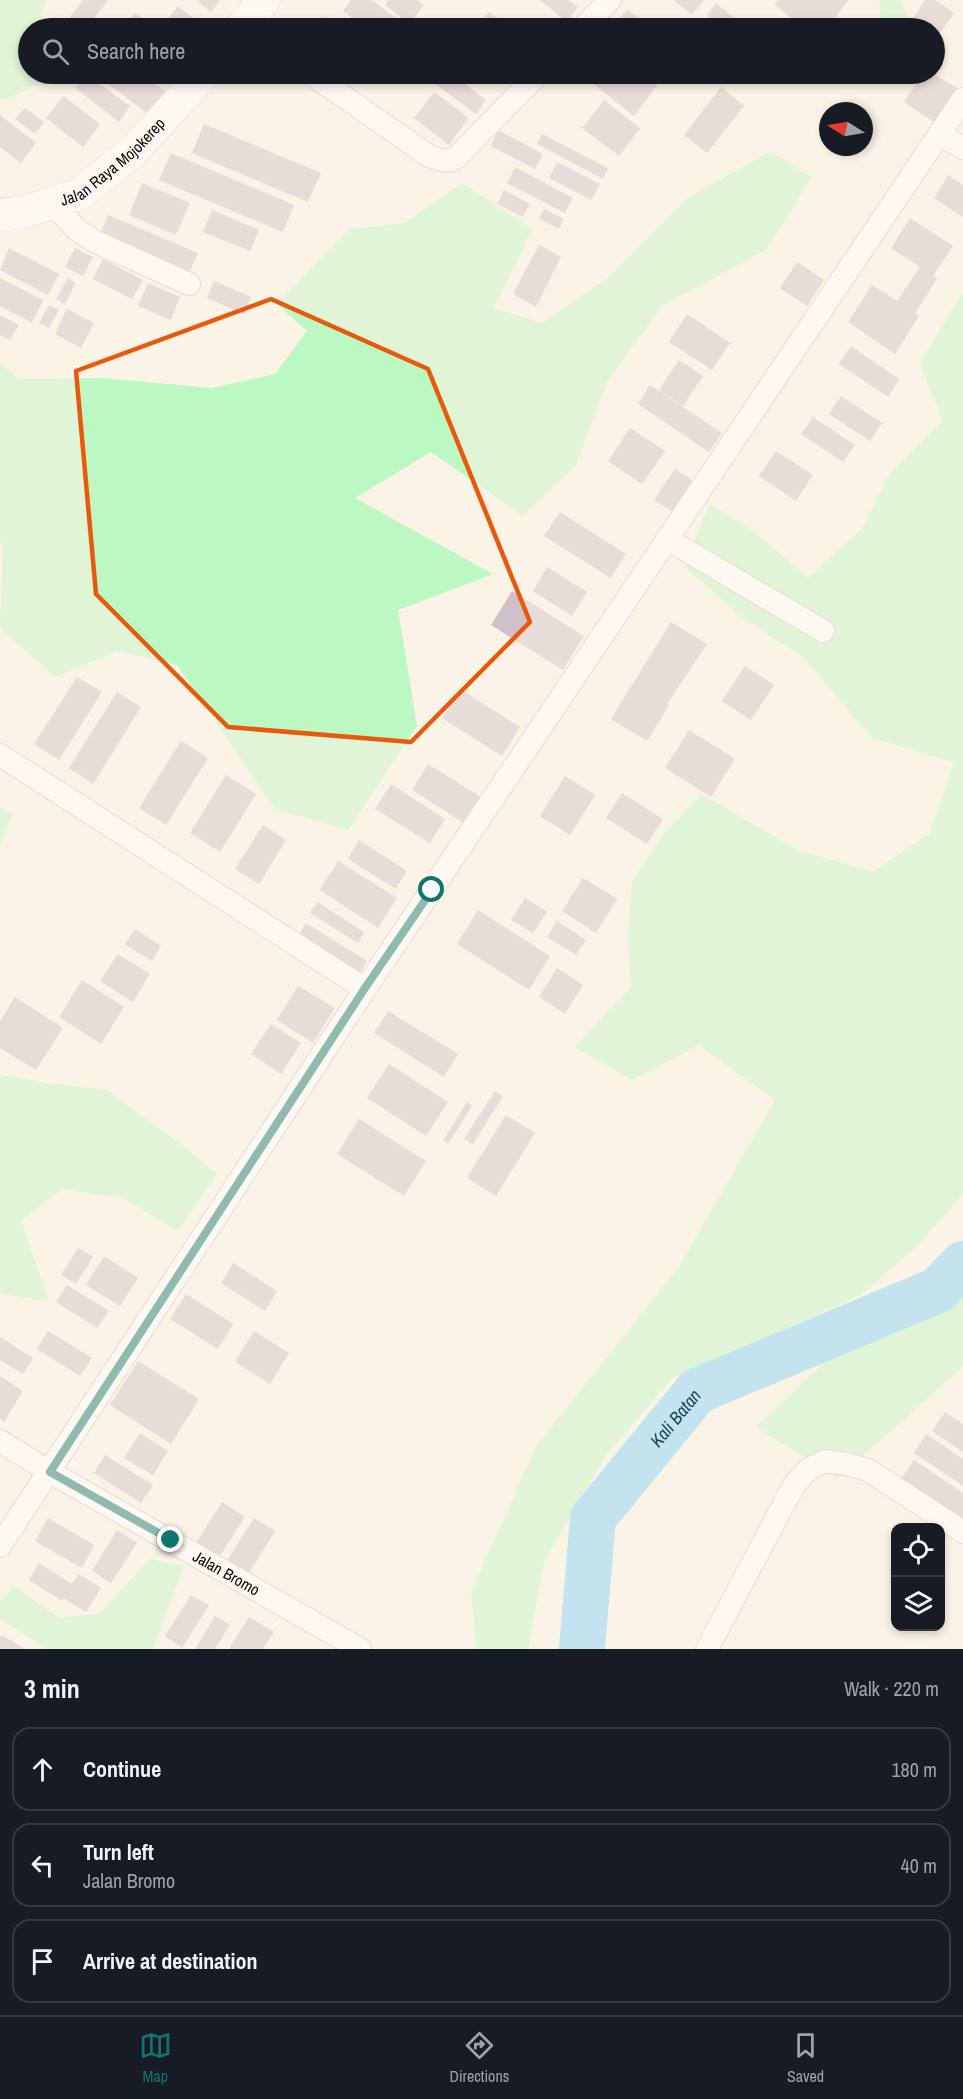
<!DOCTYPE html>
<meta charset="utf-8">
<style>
:root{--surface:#171b24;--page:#20242c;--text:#f1f3f6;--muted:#9ea1a6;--line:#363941;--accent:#0f766e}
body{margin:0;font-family:"Archivo Narrow",sans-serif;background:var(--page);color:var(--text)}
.controls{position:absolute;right:18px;bottom:18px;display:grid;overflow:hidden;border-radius:12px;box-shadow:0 3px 9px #0003}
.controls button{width:54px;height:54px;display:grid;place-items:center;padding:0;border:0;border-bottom:2px solid var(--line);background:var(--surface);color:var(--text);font:30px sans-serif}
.compass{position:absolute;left:819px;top:102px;width:54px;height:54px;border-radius:50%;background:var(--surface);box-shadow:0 3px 9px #0003;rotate:281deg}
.stop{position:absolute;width:18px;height:18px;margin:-14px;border:4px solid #0f766e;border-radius:50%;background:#fff}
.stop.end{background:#0f766e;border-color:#fff;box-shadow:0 2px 6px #0008}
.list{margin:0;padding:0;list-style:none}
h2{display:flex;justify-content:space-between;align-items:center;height:78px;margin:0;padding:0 24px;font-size:26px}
h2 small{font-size:20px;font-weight:400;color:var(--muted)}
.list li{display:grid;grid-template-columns:39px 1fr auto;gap:18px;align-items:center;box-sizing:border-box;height:84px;margin:0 12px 12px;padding:0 12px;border:2px solid var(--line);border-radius:18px}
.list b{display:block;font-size:22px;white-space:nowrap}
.list p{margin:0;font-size:20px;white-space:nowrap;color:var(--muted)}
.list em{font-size:20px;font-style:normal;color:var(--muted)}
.icon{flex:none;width:33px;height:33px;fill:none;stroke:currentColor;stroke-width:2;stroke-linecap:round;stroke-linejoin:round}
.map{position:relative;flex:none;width:963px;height:1649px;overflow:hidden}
.search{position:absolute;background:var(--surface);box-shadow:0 3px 9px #0003;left:18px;right:18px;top:18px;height:66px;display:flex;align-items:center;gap:15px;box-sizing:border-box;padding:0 21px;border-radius:33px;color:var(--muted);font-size:22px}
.sheet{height:366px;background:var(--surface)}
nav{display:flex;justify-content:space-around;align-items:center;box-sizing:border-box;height:84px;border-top:2px solid var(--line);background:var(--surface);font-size:16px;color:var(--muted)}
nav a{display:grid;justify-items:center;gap:3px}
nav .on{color:var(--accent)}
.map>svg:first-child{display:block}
</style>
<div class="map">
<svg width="963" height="1649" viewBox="0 0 963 1649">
<rect width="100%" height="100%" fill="#fbf3e5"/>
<path fill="#bcf8c1" d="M0 0H47L41 13 45 28H28V74H54V77L6 99H0Z
M879 0H901L912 28H882Z
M771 151 811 178 767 249 662 306 608 380 575 466 523 516 431 452 355 498 493 574 398 610 417 726 348 830 275 809 177 665 116 651 55 677 0 628 3 547 0 539V364L20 379 102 378 212 388 275 374 307 331 277 304 350 229 405 223 462 183 532 229 493 308 542 323 609 277 688 198Z
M963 295V1194L919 1244 861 1295 673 1378 607 1454 544 1561 528 1649H477L471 1592 536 1447 680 1265 775 1100 699 1045 632 1080 575 1047 631 987 628 940 632 882 664 833 702 794 797 850 873 872 930 833 954 762 872 738 803 657 740 616 685 567 709 503 755 532 808 578 861 530 888 476 943 421 920 363 959 298Z
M0 807 13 814 0 845Z
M0 1073 2 1075 52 1084 105 1089 182 1145 217 1174 178 1231 123 1198 62 1189 21 1221 49 1301 0 1294Z
M963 1272V1367L838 1478 756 1427 829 1358Z
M150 1559 184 1566 153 1649H46L0 1618V1602L14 1586 59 1618 100 1613Z"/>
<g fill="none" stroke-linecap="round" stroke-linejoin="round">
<path stroke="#7fd0fa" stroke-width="46" id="s1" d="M582 1649 593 1518 697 1391 938 1290 963 1264"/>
</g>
<path fill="#d0c0c9" d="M83 0H108L87 28H62Z
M200 0H220L211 12 198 2Z
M351 0H372L400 21 394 28H366L343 11Z
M389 0H418L424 5 409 24 385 5Z
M540 0H568L578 7 567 22Z
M673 0H704L692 15Z
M779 0H848L828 28H804L775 5Z
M925 0H935L954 13 937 37 934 36V28H924L912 20Z
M716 3 743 25 740 28H724L707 15Z
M178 6 202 25 199 28H161Z
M627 9 652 28H613Z
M489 12 510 28H476Z
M135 13 156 28H123Z
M322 16 338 28H313Z
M86 74 130 106 119 122 75 88Z
M95 74H143L169 94 152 117Z
M441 74H452L486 100 476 114 434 83Z
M599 74H645L658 84 634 116 592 83Z
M657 74H674L668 82Z
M715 74H731L725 81Z
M923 74H934L960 90 937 124 904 102Z
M721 87 744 106 707 153 684 135Z
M434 92 469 118 449 145 414 118Z
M63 96 100 124 83 147 46 118Z
M604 100 640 128 619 156 582 128Z
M25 108 44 122 35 134 15 119Z
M0 115 36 143 21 163 0 147Z
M204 124 321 173 308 202 192 153Z
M498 130 543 154 535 169 491 146Z
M542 134 608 168 603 179 537 144Z
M171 153 294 205 283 232 159 180Z
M557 162 600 184 591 200 549 178Z
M515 167 573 198 565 213 507 183Z
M948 175 963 185V217L934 198Z
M142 183 190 203 176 235 129 215Z
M504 190 530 204 523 217 497 204Z
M544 209 564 219 559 229 539 219Z
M212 210 259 230 250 251 203 232Z
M108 215 198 253 188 276 99 238Z
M910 218 953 246 933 276 937 279 915 313 919 316 895 354 848 322 872 285 897 301 920 267 891 248Z
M539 245 561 257 536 307 513 294Z
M9 248 59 274 48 295 0 270Z
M75 248 93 257 83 276 65 267Z
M103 259 143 280 132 299 93 279Z
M797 262 824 280 807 306 780 288Z
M0 278 43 300 32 323 0 306Z
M68 278 76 283 65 304 56 299Z
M214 281 251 297 244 314 207 298Z
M148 283 180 297 171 320 138 306Z
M49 305 59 310 49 328 39 323Z
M67 309 94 323 81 348 55 334Z
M687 314 730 343 712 370 669 342Z
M0 315 19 325 10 340 0 335Z
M851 346 899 379 888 397 839 364Z
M679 360 703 376 683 406 659 390Z
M650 385 722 433 709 452 638 404Z
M841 396 882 423 870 441 829 414Z
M813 417 855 445 843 462 801 434Z
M630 428 665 451 642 484 608 461Z
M776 451 813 475 796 501 759 476Z
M675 469 696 483 675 513 654 500Z
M560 512 626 554 611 578 544 536Z
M547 567 587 592 572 616 533 591Z
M512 591 584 636 563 670 491 625Z
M671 622 707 644 667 704 669 705 647 741 611 719Z
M745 666 774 685 751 720 722 701Z
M77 677 102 692 59 760 34 744Z
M460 689 520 727 502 756 442 718Z
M117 692 141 707 93 784 69 768Z
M689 730 735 759 711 797 665 768Z
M181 741 208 758 166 825 139 808Z
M428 764 484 799 467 825 412 790Z
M226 775 256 794 220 852 190 833Z
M565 776 595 795 570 835 540 816Z
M391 784 445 819 430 843 375 809Z
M622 793 663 819 647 844 606 818Z
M263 825 286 840 259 884 235 869Z
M359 840 407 871 396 889 348 859Z
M338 861 397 898 378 928 320 890Z
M583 878 617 899 596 933 562 911Z
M525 898 547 912 533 933 511 920Z
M317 902 364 932 358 943 310 913Z
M478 910 550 956 529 990 457 944Z
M557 921 586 940 576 955 547 937Z
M306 923 367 961 359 974 298 936Z
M135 929 161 946 152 961 125 944Z
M118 954 150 974 133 1002 100 981Z
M557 968 583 985 565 1014 539 997Z
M82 980 124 1007 101 1044 59 1017Z
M298 986 335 1008 313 1043 277 1020Z
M15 997 63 1028 36 1070 0 1048V1021Z
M388 1011 458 1054 444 1077 374 1033Z
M271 1024 301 1043 281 1074 251 1054Z
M389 1064 448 1102 426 1136 367 1098Z
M495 1091 503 1096 473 1144 464 1139Z
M467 1102 472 1106 448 1144 443 1141Z
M506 1115 535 1133 496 1196 467 1178Z
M359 1119 426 1161 404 1196 337 1154Z
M78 1248 93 1257 76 1284 61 1275Z
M104 1256 138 1278 120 1306 86 1285Z
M233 1263 277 1291 265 1311 221 1283Z
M67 1285 109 1311 97 1328 56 1302Z
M186 1294 233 1324 218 1349 170 1319Z
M48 1331 92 1358 80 1376 37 1349Z
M254 1331 289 1353 270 1384 235 1362Z
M0 1337 33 1358 23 1374 0 1360Z
M138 1361 199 1399 171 1444 110 1405Z
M0 1376 23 1391 4 1422 0 1419Z
M945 1412 963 1424V1452L932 1431Z
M140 1433 168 1451 153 1475 124 1458Z
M926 1434 963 1459V1486L914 1453Z
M105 1455 153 1485 141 1503 94 1473Z
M914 1460 963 1493V1527L898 1483Z
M222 1502 245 1517 217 1560 194 1546Z
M48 1518 94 1545 82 1568 35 1541Z
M254 1518 275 1531 247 1576 226 1562Z
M117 1530 137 1543 111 1583 92 1571Z
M39 1563 72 1584 79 1574 101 1588 86 1612 63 1598 62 1601 29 1580Z
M191 1595 209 1605 182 1648 165 1636Z
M215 1616 230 1625 215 1649H195Z
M249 1617 274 1632 263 1649H229Z
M2 1635 25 1649H0V1638Z"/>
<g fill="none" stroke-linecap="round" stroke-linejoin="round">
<g stroke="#cbc3b6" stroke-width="24">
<g id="minor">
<path d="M582 28 610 0"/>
<path d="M311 74 429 156C439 159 448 164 457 157L538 74"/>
<path d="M939 134 963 148"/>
<path d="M53 204 77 230 94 241 189 284"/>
<path d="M667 539 823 631"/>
<path d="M0 755 365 989"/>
<path id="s2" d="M0 1441 50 1472 360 1649"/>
<path d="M0 1546 365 989 963 99"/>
<path d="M707 1649 794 1485 809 1469 825 1461 847 1464 868 1470 963 1532"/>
</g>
</g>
<g stroke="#cbc3b6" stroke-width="33">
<g id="secondary">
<path d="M241 28 264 0"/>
<path id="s3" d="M0 215 24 212 80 194 134 150 204 74"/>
</g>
</g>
<use href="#minor" stroke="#fff" stroke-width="22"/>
<use href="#secondary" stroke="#fff" stroke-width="32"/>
</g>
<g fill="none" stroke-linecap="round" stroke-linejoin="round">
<path stroke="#0f766e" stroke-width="8" d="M171 1540 50 1472 365 988 432 890"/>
</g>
<path d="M0 0H963V1649H0ZM271 299 428 369 530 622 411 742 228 727 96 594 76 371Z" fill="#fbf3e5" fill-opacity=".55" fill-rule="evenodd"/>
<path fill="none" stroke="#e8590c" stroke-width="4.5" stroke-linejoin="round" d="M271 299 428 369 530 622 411 742 228 727 96 594 76 371Z"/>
<g text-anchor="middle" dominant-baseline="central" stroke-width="4.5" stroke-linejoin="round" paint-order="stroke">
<g font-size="16" fill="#0e0c07" stroke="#fff">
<text stroke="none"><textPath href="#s3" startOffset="128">Jalan Raya Mojokerep</textPath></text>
<text stroke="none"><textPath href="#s2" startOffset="262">Jalan Bromo</textPath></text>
</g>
<g font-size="18" font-style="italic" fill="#18465c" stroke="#fff">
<text stroke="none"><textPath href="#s1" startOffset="261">Kali Batan</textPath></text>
</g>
</g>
</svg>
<div class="controls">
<button><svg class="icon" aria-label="locate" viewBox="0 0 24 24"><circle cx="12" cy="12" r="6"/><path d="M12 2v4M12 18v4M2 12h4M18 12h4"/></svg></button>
<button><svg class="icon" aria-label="layers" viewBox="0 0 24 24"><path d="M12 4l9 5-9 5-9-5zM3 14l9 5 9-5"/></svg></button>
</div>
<svg class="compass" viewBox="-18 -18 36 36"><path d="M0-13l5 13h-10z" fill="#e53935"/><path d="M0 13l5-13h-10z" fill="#9ea1a6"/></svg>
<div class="stop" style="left:432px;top:890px"></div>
<div class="stop end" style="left:171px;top:1540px"></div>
<div class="search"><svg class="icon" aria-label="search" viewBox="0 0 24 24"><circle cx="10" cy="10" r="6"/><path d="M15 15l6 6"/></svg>Search here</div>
</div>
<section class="sheet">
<h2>3 min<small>Walk · 220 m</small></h2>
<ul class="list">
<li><svg class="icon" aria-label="ahead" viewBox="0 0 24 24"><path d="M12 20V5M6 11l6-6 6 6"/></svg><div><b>Continue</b></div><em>180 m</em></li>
<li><svg class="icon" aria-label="left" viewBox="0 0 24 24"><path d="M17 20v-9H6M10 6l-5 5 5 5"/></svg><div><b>Turn left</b><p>Jalan Bromo</p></div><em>40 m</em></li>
<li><svg class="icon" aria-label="arrive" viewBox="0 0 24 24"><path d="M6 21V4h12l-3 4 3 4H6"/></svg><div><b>Arrive at destination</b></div></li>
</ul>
</section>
<nav>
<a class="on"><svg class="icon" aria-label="map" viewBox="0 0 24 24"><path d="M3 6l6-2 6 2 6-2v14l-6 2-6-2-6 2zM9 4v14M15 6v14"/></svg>Map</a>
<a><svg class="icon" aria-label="directions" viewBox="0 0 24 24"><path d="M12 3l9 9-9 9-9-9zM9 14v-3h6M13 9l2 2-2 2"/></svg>Directions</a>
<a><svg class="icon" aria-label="saved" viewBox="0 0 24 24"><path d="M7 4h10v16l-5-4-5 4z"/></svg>Saved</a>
</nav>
